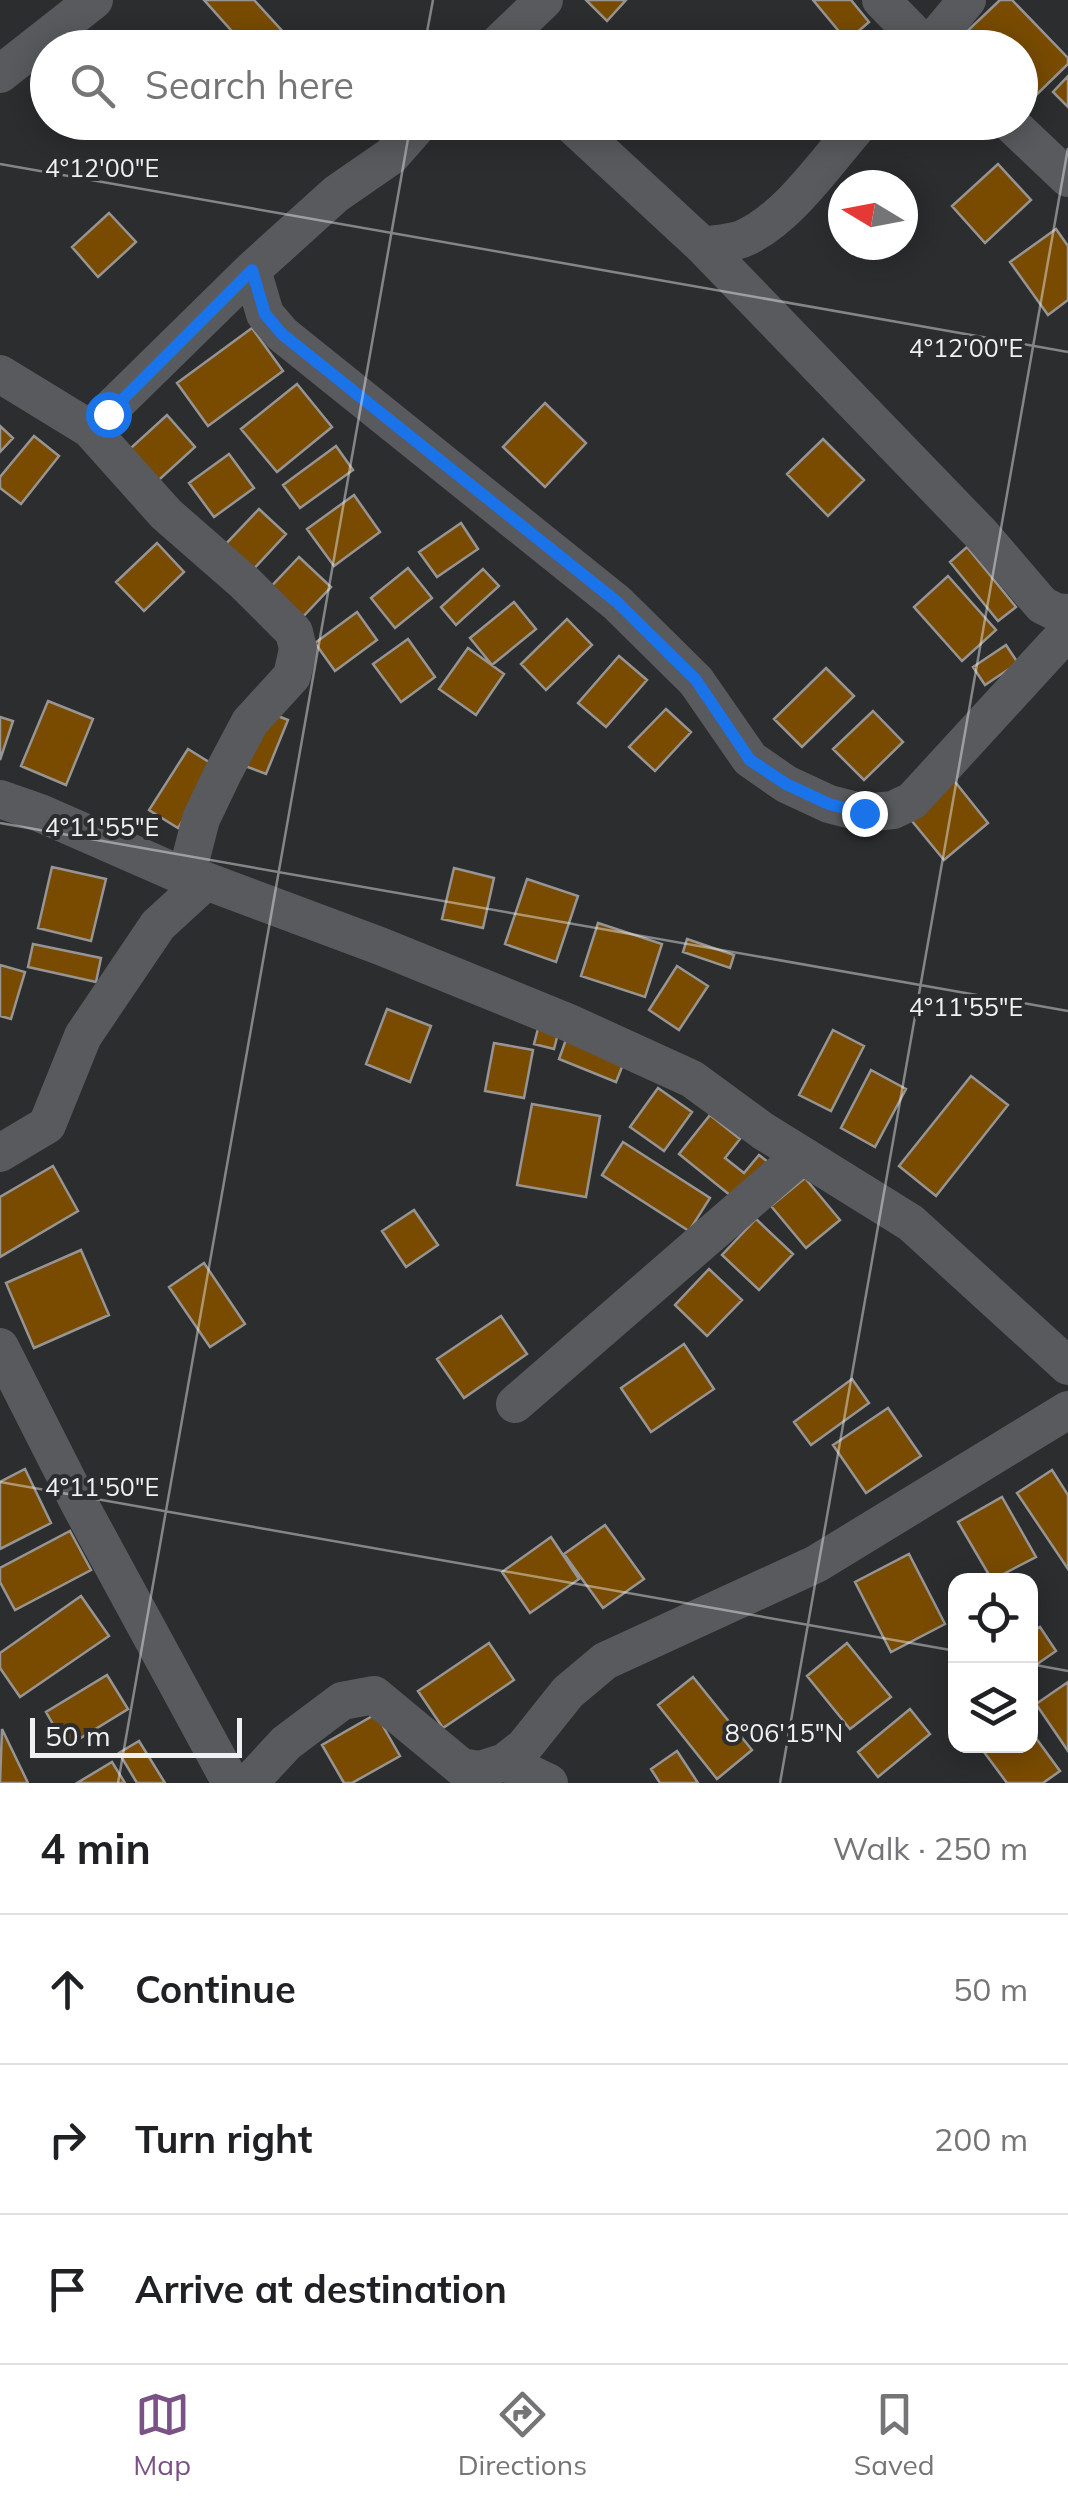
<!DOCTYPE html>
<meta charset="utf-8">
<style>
:root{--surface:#fff;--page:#f6f6f6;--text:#202124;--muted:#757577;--line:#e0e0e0;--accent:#7b5285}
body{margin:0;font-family:Mulish,sans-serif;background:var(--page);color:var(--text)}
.controls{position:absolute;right:30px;bottom:30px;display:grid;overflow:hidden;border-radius:20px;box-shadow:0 5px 25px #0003}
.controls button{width:90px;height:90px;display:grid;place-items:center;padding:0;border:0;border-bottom:2px solid var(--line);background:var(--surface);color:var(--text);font:50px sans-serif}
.compass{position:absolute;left:828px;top:170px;width:90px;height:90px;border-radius:50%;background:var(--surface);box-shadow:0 5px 25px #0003;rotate:280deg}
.scale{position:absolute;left:30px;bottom:25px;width:212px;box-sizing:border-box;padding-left:10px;border:5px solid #f0f1f3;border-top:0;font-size:28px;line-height:35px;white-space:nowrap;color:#f0f1f3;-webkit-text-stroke:8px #2c2d2f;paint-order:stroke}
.stop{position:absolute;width:30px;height:30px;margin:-22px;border:8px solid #1a73e8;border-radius:50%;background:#fff}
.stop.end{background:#1a73e8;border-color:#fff;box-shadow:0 2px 10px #0008}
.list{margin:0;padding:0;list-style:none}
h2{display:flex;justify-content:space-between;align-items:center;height:130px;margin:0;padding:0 40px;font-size:42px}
h2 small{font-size:32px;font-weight:400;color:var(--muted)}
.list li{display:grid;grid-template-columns:65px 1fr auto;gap:30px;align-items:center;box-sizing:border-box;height:150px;padding:0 40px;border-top:2px solid var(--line)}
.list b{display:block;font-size:38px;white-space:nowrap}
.list em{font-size:32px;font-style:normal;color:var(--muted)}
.icon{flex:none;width:55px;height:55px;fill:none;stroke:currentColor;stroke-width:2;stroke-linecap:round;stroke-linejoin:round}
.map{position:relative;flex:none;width:1068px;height:1783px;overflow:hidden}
.search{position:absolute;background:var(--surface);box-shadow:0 5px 25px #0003;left:30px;right:30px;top:30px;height:110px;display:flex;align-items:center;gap:25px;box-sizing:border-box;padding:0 35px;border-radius:55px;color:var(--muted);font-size:38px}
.sheet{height:580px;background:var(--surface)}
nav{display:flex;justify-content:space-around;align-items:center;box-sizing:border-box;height:140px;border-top:2px solid var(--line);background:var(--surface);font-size:28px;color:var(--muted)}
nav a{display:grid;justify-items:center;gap:5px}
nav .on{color:var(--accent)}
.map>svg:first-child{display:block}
</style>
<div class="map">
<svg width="1068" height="1783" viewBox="0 0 1068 1783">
<rect width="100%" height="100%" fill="#2c2d2f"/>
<path fill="#784b00" stroke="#979593" stroke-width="2.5" d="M204 0H254L285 34 270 48H247Z
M586 0H626L607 21Z
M813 0H851L869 22 847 41Z
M1000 0H1012L1068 58V64L1027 104 1020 97V48H973L962 36Z
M1068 76V107L1053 92Z
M998 164 1031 200 985 243 952 206Z
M109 213 136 242 98 277 72 247Z
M1056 229 1068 246V300L1048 315 1010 262Z
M252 328 283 371 208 426 177 383Z
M297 384 332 427 277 472 241 429Z
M545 403 586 443 545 487 503 447Z
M167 415 195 447 150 488 121 457Z
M0 426 13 438 0 452Z
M34 436 59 456 21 504 0 488V477Z
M823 439 864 480 828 516 787 474Z
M336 446 353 470 300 508 283 485Z
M229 454 254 488 214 517 189 483Z
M354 495 380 532 334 566 307 529Z
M259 509 286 534 249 574 222 548Z
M461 523 478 549 437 577 419 552Z
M157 543 184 572 144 611 116 582Z
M967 547 1016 607 998 621 950 562Z
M299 557 331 587 298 622 266 592Z
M408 568 432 598 395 628 371 598Z
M483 569 499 586 456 625 441 607Z
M948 576 996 630 962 661 914 607Z
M514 602 536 629 492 665 470 638Z
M357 612 377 640 335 671 315 643Z
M567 619 592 645 546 690 521 664Z
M408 639 435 677 401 702 373 664Z
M1006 645 1018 663 985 685 973 667Z
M468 648 504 674 476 715 439 689Z
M619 656 647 680 606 727 578 703Z
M826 668 854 696 802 747 774 719Z
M48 701 93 719 66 785 21 766Z
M666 709 691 732 655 771 629 747Z
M263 710 288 720 266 774 240 764Z
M873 711 903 742 864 780 833 749Z
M0 717 13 721 0 760Z
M188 749 217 767 178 828 149 810Z
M952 778 988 823 944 860 907 815Z
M52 867 106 879 91 941 38 928Z
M454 868 494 878 483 928 442 919Z
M527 879 578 896 556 962 505 944Z
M598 923 662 944 645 997 581 976Z
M687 939 734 955 730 968 683 952Z
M33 944 101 958 96 982 28 967Z
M0 965 25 972 11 1019 0 1016Z
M677 966 708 986 679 1030 649 1010Z
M387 1009 431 1026 410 1082 366 1064Z
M540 1021 560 1026 554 1049 534 1044Z
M833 1030 864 1046 831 1111 799 1095Z
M568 1034 626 1057 616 1082 559 1059Z
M494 1043 533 1050 524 1098 485 1091Z
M871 1070 906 1089 875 1147 841 1128Z
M971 1076 1008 1105 936 1196 899 1166Z
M658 1088 692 1112 664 1151 630 1127Z
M532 1104 600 1116 586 1197 517 1185Z
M710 1115 740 1139 725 1158 744 1173 759 1155 772 1165 741 1204 679 1154Z
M623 1142 710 1198 689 1231 602 1175Z
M53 1166 78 1211 0 1257V1197Z
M805 1178 840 1220 806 1248 771 1206Z
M414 1210 438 1245 406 1267 382 1231Z
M756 1219 793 1254 759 1290 722 1255Z
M81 1250 109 1315 34 1348 6 1283Z
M204 1263 245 1324 210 1347 169 1287Z
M709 1269 742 1300 707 1336 675 1305Z
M501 1316 527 1354 464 1398 437 1359Z
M684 1344 714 1389 651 1432 621 1388Z
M852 1379 869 1403 811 1445 794 1422Z
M888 1408 921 1456 866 1493 833 1445Z
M25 1469 51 1523 0 1549V1482Z
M1052 1470 1068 1495V1569L1017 1493Z
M1002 1497 1036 1557 992 1580 958 1522Z
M605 1525 644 1579 603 1608 564 1554Z
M70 1531 91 1570 15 1610 0 1582V1568Z
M551 1537 579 1579 530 1613 502 1572Z
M909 1554 945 1624 891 1652 855 1582Z
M81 1596 109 1636 20 1697 0 1668V1653Z
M1040 1627 1056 1651 1030 1669V1633Z
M489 1643 514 1680 443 1728 418 1691Z
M847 1643 891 1697 850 1729 807 1676Z
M107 1675 128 1709 66 1747 46 1712Z
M693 1677 752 1750 717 1779 658 1705Z
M1068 1682V1751L1036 1704Z
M910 1709 930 1734 878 1777 858 1752Z
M376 1714 400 1756 352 1783H344L322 1745Z
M2 1729 28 1783H0Z
M1030 1730 1060 1771 1043 1783H1007L984 1752 992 1746H1030Z
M139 1741 165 1783H137L119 1753Z
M677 1751 698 1783H660L651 1769Z
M112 1762 125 1783H77Z"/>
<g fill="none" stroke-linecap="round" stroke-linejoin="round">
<path stroke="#595a5d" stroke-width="38" d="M881 0 928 48
M494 48 544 0
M927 48 967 0
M0 74 94 0
M569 122 703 246 982 535 1042 605 1056 612 1068 613
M1009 122 1068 178
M703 246C715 244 730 243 742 239 788 220 828 159 861 122
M252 270 265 314 282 334 617 603 696 681 750 759 786 784 829 804 864 813 893 810 912 801 1068 631
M0 374 90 429 252 270 336 194 391 156 421 122
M90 429 166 514 245 583 294 632 298 649 292 676 250 722 223 773 201 819 186 877
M0 799 40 813 186 877 206 881 380 946 567 1022 692 1079 763 1131 911 1223 1068 1366
M0 1153 47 1125 83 1036 158 925 206 881
M0 1347 79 1503 231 1783
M515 1404 802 1155
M505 1762 549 1783
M249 1783 286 1743 342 1701 374 1695 461 1767 480 1770 505 1762 524 1747 568 1692 605 1661 816 1564 1068 1410"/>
</g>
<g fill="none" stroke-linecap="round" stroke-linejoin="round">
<path stroke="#1a73e8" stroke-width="12" d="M108 414 252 270 265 314 282 334 617 602 696 680 750 760 786 784 829 804 864 813"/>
</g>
<path fill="none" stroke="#f0f1f3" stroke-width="2.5" stroke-opacity="0.45" d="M424 48 433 0M0 164 1068 352M0 823 1068 1011M0 1482 956 1651M1030 1664 1068 1671M118 1783 411 122M780 1783 1068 148"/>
<g font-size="25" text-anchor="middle" fill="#f0f1f3" stroke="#2c2d2f" stroke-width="8" stroke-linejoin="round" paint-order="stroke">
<text x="102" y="177">4°12'00"E</text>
<text x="966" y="357">4°12'00"E</text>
<text x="102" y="836">4°11'55"E</text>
<text x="966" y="1016">4°11'55"E</text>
<text x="102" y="1496">4°11'50"E</text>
<text x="784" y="1742">8°06'15"N</text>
</g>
</svg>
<div class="controls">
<button><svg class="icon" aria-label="locate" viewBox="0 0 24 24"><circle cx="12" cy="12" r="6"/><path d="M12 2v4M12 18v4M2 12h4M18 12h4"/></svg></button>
<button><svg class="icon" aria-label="layers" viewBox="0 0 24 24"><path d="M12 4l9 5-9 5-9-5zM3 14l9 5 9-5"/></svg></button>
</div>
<svg class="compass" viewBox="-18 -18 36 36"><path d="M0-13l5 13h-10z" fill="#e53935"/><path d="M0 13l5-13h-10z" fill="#757577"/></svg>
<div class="scale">50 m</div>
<div class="stop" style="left:108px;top:414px"></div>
<div class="stop end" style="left:864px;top:813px"></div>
<div class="search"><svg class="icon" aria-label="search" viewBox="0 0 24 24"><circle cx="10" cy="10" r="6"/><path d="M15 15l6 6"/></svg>Search here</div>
</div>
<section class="sheet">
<h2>4 min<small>Walk · 250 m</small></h2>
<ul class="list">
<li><svg class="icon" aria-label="ahead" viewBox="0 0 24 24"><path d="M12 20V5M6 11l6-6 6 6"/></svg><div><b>Continue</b></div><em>50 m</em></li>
<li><svg class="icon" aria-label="right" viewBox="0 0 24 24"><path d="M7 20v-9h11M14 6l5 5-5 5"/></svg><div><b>Turn right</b></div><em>200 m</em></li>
<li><svg class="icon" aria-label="arrive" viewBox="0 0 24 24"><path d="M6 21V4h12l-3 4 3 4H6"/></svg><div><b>Arrive at destination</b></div></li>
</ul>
</section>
<nav>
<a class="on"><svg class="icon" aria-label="map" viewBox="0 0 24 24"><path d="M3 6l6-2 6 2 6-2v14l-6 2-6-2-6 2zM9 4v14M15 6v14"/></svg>Map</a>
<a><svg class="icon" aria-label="directions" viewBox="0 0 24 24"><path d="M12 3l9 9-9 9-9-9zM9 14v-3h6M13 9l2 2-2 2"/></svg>Directions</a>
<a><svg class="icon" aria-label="saved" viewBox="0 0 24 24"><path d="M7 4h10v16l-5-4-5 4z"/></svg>Saved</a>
</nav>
